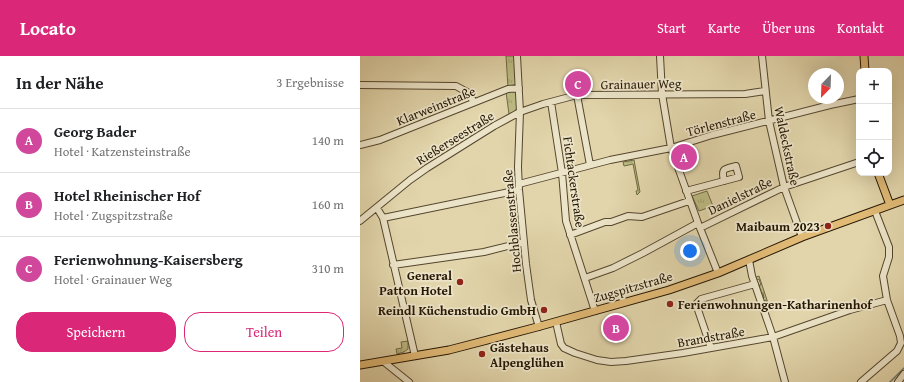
<!DOCTYPE html>
<html lang="de">
<meta charset="utf-8">
<style>
:root{--surface:#fff;--page:#f2f2f2;--text:#202124;--muted:#757577;--line:#e0e0e0;--accent:#db2777}
body{margin:0;font-family:"Gentium Book Plus",serif;background:var(--page);color:var(--text)}
.controls{position:absolute;right:12px;top:12px;display:grid;overflow:hidden;border-radius:8px;box-shadow:0 4px 16px #0002}
.controls button{width:36px;height:36px;display:grid;place-items:center;padding:0;border:0;border-bottom:1px solid var(--line);background:var(--surface);color:var(--text);font:20px sans-serif}
.compass{position:absolute;left:448px;top:12px;width:36px;height:36px;border-radius:50%;background:var(--surface);box-shadow:0 4px 16px #0002;rotate:203deg}
.you{position:absolute;left:330px;top:195px;width:14px;height:14px;margin:-10px;border:3px solid #fff;border-radius:50%;background:#1a73e8;box-shadow:0 0 0 6px #1a73e833}
.badge{display:grid;place-items:center;width:26px;height:26px;border-radius:50%;background:var(--accent);color:#fff;font-size:13px;font-weight:700}
.pin{position:absolute;translate:-50% -50%;border:2px solid #fff;box-shadow:0 1px 4px #0006}
.list{margin:0;padding:0;list-style:none}
h2{display:flex;justify-content:space-between;align-items:center;height:52px;margin:0;padding:0 16px;font-size:17px}
h2 small{font-size:13px;font-weight:400;color:var(--muted)}
.list li{display:grid;grid-template-columns:26px 1fr auto;gap:12px;align-items:center;box-sizing:border-box;height:64px;padding:0 16px;border-top:1px solid var(--line)}
.list b{display:block;font-size:15px;white-space:nowrap}
.list p{margin:0;font-size:13px;white-space:nowrap;color:var(--muted)}
.list em{font-size:13px;font-style:normal;color:var(--muted)}
.actions{display:flex;gap:8px;padding:12px 16px}
.actions a{flex:1;padding:9px 0;border:1px solid var(--accent);border-radius:16px;text-align:center;font-size:14px;color:var(--accent)}
.actions .main{background:var(--accent);color:#fff}
.icon{flex:none;width:22px;height:22px;fill:none;stroke:currentColor;stroke-width:2;stroke-linecap:round;stroke-linejoin:round}
.map{position:relative;flex:none;width:544px;height:326px;overflow:hidden}
header{display:flex;align-items:center;gap:24px;box-sizing:border-box;height:56px;padding:0 20px;background:var(--accent);color:#fff}
header strong{font-size:19px}
nav{display:flex;gap:22px;margin-inline-start:auto;font-size:14px}
main{display:flex}
aside{flex:1;background:var(--surface)}
.map>svg:first-child{display:block}
</style>
<header>
<strong>Locato</strong>
<nav><a>Start</a><a>Karte</a><a>Über uns</a><a>Kontakt</a></nav>
</header>
<main>
<aside>
<h2>In der Nähe<small>3 Ergebnisse</small></h2>
<ul class="list">
<li><span class="badge" style="background:#d1479c">A</span><div><b>Georg Bader</b><p>Hotel · Katzensteinstraße</p></div><em>140 m</em></li>
<li><span class="badge" style="background:#d1479c">B</span><div><b>Hotel Rheinischer Hof</b><p>Hotel · Zugspitzstraße</p></div><em>160 m</em></li>
<li><span class="badge" style="background:#d1479c">C</span><div><b>Ferienwohnung-Kaisersberg</b><p>Hotel · Grainauer Weg</p></div><em>310 m</em></li>
</ul>
<div class="actions"><a class="main">Speichern</a><a>Teilen</a></div>
</aside>
<div class="map">
<svg width="544" height="326" viewBox="0 0 544 326">
<defs>
<pattern id="grass-tufts" width="24" height="20" patternUnits="userSpaceOnUse"><rect width="24" height="20" fill="#bcbb83"/><path d="M3 7l-1-3M5 7V3M7 7l1-3M15 17l-1-3M17 17v-4M19 17l1-3" fill="none" stroke="#a1a070"/></pattern>
</defs>
<rect width="100%" height="100%" fill="#e2d5ab"/>
<filter id="stains"><feTurbulence type="fractalNoise" baseFrequency=".005" numOctaves="4"/><feColorMatrix values="0 0 0 0 .2 0 0 0 0 .09 0 0 0 0 .02 0 0 0 .5 -.17"/></filter>
<radialGradient id="worn" r=".72"><stop offset=".6" stop-color="#630" stop-opacity="0"/><stop offset="1" stop-color="#630" stop-opacity=".3"/></radialGradient>
<path fill="url(#grass-tufts)" stroke="#706944" d="M146 0H155L157 30 148 32Z
M156 34 159 49 154 56 149 58 146 36Z
M274 104 280 136 277 139 276 135 278 134 273 108 264 110 263 106Z
M347 135 353 150 339 155 332 140Z
M399 220 410 253 409 254 407 249 405 251 404 248H407L406 244 403 246 402 241 404 242 403 237 401 238 399 229H401L399 223 397 224 396 221Z
M48 285V293L44 296 37 298 36 293 42 292 41 286Z"/>
<g fill="none" stroke-linecap="round" stroke-linejoin="round">
<path stroke="#687869" stroke-width="1.5" d="M530 326 544 312"/>
<g stroke="#54462e" stroke-width="8">
<path id="minor" d="M300 0 302 38 311 92 338 167 358 217
M402 0 409 65 424 131 442 181
M0 29 96 30 107 36 114 46
M217 39 230 109
M191 46 202 117 206 165 235 255
M0 89 20 84 148 33 159 32
M159 128 250 104 311 92 352 79 470 49 499 43
M326 135 379 121 376 110C364 113 361 112 364 125
M17 152 23 162 55 300
M23 162 159 134
M0 165 50 124 67 112 134 70 160 56 157 0
M340 172 424 131 499 106
M210 179 245 166H251L268 160 282 161 329 145
M389 204 392 220 413 281 425 326
M33 209 124 196 164 186
M225 222 253 212 283 197 338 167
M196 266 201 288 204 292 215 297 237 304 251 306 266 305 323 297 413 281 490 254 527 244
M179 271 171 244 166 208 159 134 158 111 160 56 183 48 217 39 385 38 405 35
M351 292 336 248 341 243 395 228
M24 306 49 326
M501 326 537 295 541 287 540 280 527 244 523 220 529 201V191L515 155
M538 326 544 318"/>
</g>
<g stroke="#251704" stroke-width="9">
<path id="major" d="M504 0 505 15
M518 117 530 149
M0 309 89 294 177 271 309 234 358 217 442 181 544 144"/>
</g>
<use href="#minor" stroke="#ece4c8" stroke-width="6"/>
<use href="#major" stroke="#e1ba76" stroke-width="7"/>
</g>
<g fill="#8f2418" stroke="#ece4c8" stroke-width="1.5">
<circle cx="468" cy="170" r="4"/>
<circle cx="100" cy="226" r="4"/>
<circle cx="310" cy="248" r="4"/>
<circle cx="184" cy="254" r="4"/>
<circle cx="122" cy="298" r="4"/>
</g>
<g text-anchor="middle" dominant-baseline="central" stroke-width="3.5" stroke-linejoin="round" paint-order="stroke">
<g font-size="13" fill="#251704" stroke="#ece4c8">
<text transform="translate(281 28) rotate(-1)">Grainauer Weg</text>
<text transform="translate(76 50) rotate(-22)">Klarweinstraße</text>
<text transform="translate(361 67) rotate(-15)">Törlenstraße</text>
<text transform="translate(95 82) rotate(-32)">Rießerseestraße</text>
<text transform="translate(427 90) rotate(78)">Waldeckstraße</text>
<text transform="translate(214 126) rotate(82)">Fichtackerstraße</text>
<text transform="translate(380 140) rotate(-26)">Danielstraße</text>
<text transform="translate(152 165) rotate(-95)">Hochblassenstraße</text>
<text transform="translate(273 231) rotate(-16)">Zugspitzstraße</text>
<text transform="translate(351 281) rotate(-10)">Brandstraße</text>
</g>
<g font-size="13" font-weight="bold" fill="#251704" stroke="#ece4c8" text-anchor="end">
<text x="460" y="170">Maibaum 2023</text>
<text x="92" y="219">General<tspan x="92" dy="15">Patton Hotel</tspan></text>
<text x="318" y="248" text-anchor="start">Ferienwohnungen-Katharinenhof</text>
<text x="176" y="254">Reindl Küchenstudio GmbH</text>
<text x="130" y="291" text-anchor="start">Gästehaus<tspan x="130" dy="15">Alpenglühen</tspan></text>
</g>
</g>
<rect width="100%" height="100%" filter="url(#stains)"/>
<rect width="100%" height="100%" fill="url(#worn)"/>
</svg>
<div class="controls">
<button>+</button>
<button>−</button>
<button><svg class="icon" aria-label="locate" viewBox="0 0 24 24"><circle cx="12" cy="12" r="6"/><path d="M12 2v4M12 18v4M2 12h4M18 12h4"/></svg></button>
</div>
<svg class="compass" viewBox="-18 -18 36 36"><path d="M0-13l5 13h-10z" fill="#e53935"/><path d="M0 13l5-13h-10z" fill="#757577"/></svg>
<div class="you"></div>
<div class="pin badge" style="left:324px;top:101px;background:#d1479c">A</div>
<div class="pin badge" style="left:256px;top:272px;background:#d1479c">B</div>
<div class="pin badge" style="left:218px;top:28px;background:#d1479c">C</div>
</div>
</main>
